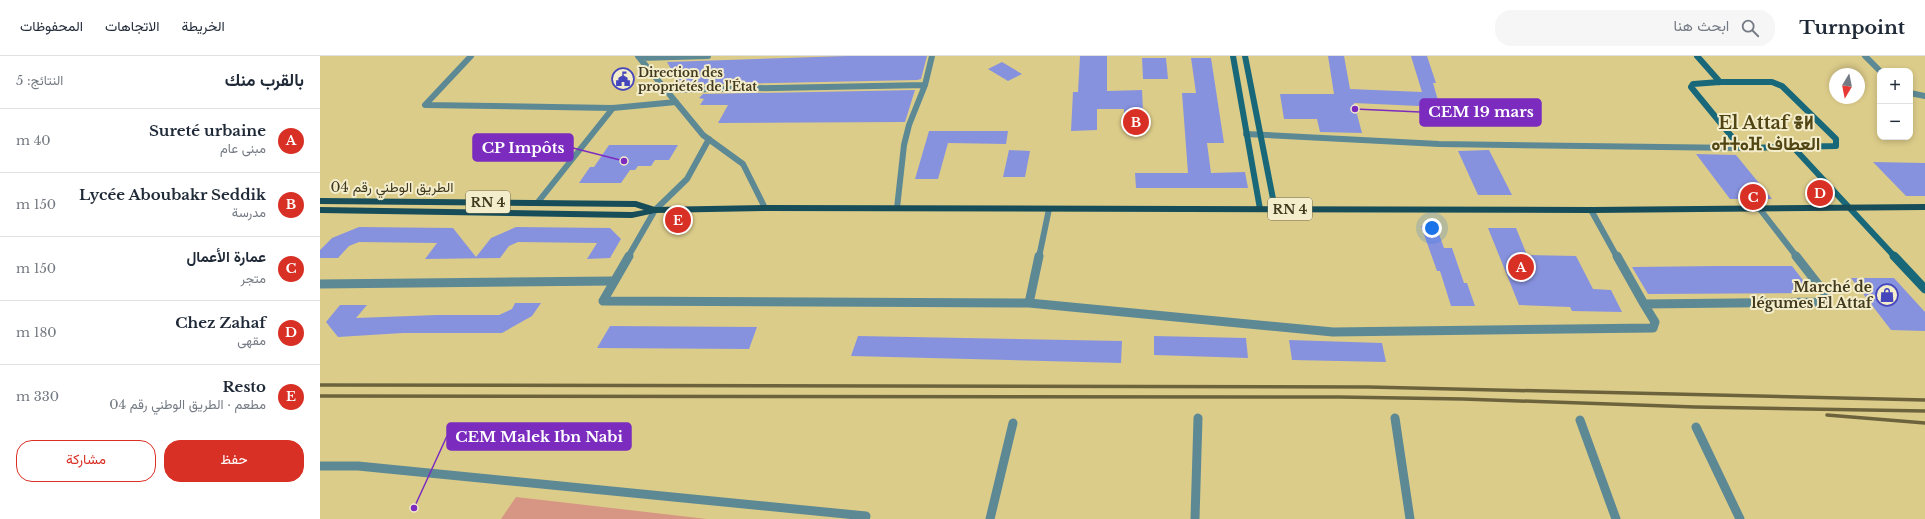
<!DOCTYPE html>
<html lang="ar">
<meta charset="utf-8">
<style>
:root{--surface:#fff;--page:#f6f6f7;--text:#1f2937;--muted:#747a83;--line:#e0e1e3;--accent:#d93025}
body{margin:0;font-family:"Libre Baskerville",Vazirmatn,"Noto Sans Tifinagh",serif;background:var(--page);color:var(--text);direction:rtl}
.controls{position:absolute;right:12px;top:12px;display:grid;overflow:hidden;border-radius:8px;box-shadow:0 2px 6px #0003}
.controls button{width:36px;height:36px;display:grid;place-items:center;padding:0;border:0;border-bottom:1px solid var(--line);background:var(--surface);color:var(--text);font:20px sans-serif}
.compass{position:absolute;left:1509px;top:12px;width:36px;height:36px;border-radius:50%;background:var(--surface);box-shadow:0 2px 6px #0003;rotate:190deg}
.you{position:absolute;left:1112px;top:172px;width:14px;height:14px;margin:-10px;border:3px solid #fff;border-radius:50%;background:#1a73e8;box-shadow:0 0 0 6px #1a73e833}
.badge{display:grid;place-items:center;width:26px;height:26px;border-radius:50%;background:var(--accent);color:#fff;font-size:13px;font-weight:700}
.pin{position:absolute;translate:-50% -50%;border:2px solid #fff;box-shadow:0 1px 4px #0006}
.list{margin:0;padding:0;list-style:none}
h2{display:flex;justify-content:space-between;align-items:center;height:52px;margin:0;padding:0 16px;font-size:17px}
h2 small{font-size:13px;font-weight:400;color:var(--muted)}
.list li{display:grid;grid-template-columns:26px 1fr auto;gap:12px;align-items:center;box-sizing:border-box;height:64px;padding:0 16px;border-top:1px solid var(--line)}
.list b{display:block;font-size:15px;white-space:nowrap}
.list p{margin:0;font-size:13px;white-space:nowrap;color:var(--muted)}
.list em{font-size:13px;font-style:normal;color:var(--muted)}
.actions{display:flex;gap:8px;padding:12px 16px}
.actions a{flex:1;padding:9px 0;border:1px solid var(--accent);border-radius:16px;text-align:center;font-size:14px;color:var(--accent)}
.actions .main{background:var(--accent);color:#fff}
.icon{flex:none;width:22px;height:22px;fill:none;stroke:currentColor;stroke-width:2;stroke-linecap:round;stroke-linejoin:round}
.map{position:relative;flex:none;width:1605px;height:463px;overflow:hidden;direction:ltr}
header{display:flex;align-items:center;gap:24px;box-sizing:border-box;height:56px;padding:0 20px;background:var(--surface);border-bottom:1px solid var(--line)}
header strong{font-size:19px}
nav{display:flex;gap:22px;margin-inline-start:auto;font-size:14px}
.search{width:280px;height:36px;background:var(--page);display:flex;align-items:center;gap:10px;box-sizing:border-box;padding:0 14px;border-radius:16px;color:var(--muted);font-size:15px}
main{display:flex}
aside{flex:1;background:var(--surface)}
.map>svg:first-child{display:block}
</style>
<header>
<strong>Turnpoint</strong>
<div class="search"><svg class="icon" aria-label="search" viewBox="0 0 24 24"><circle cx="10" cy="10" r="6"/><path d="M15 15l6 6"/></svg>ابحث هنا</div>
<nav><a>الخريطة</a><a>الاتجاهات</a><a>المحفوظات</a></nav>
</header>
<main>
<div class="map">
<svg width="1605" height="463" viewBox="0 0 1605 463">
<rect width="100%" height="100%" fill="#dccc8a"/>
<path fill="#d79583" d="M196 441 387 463H181Z"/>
<path fill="#8792df" d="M527 0H607L601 23 597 24 360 29 347 6Z
M760 0H787V35L822 34 824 75H804V53H777V74L751 75 753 36H758Z
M1008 0H1024L1030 33 1102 36 1091 0H1107L1116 27H1113L1120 51 1034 47 1042 77 1000 76 997 63H964L960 38H1014Z
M822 2H846L848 23H823Z
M871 2H891L904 87H887L891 117 925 116 928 132H816L815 117H868L862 37H876Z
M682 6 702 18 688 25 668 13Z
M595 34 585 66 398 67 408 49H380L384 43 379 42 383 38Z
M609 75H688L686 88 628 87 618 123H595Z
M289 89H358L349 104H335L331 110H318L315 114H310L301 127H259L270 111H274Z
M689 94 710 95 705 121H683Z
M1169 94 1192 139H1158L1138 95Z
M1376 98 1416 99 1452 143H1410Z
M1553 106 1605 107V140H1586Z
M1101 170H1116L1124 192H1132L1144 227H1147L1155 250H1131L1120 215H1117Z
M39 171 133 172 156 201 171 182 196 171 290 172 301 183 290 202 267 203 277 187 198 186 189 190 180 202 105 203 117 187 39 186 29 190 18 202H0V194L12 182Z
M1168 172H1196L1207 199 1256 200 1273 233 1291 234 1302 256 1252 255 1250 251 1199 249Z
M1396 210H1472L1493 237 1328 238 1312 211Z
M1531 222H1574L1605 256V275L1571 274Z
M195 247H221L212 260 182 277H83L18 281 6 266 20 249H47L36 262 117 259H179L192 253Z
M290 270 437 271 429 293 277 292Z
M538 280 802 285 801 307 531 300Z
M834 280 926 282 928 302 834 299Z
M969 284 1062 287 1066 306 972 304Z"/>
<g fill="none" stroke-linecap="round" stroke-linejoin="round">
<path stroke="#5d8995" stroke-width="9" d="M0 228 294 225"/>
<path stroke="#5d8995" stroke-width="6" d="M151 0 105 49 293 52 356 46
M318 0 383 79 423 108 445 152
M1545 0 1560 15
M320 2 388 0
M346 34 605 29
M1590 37 1605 40
M926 78 1119 88 1421 92
M218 146 293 52
M577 152 584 89 589 69 605 29 612 0
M1439 152 1477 201
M1271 154 1297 201
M308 201 335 154 367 123 389 83
M719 201 729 153"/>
<path stroke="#5d8995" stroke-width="9" d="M309 200 283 245 709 247 1013 276 1333 272 1335 266 1324 248 1507 246 1508 241 1476 200
M1297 200 1324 248
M709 247 719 200
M1075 362 1090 463
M1260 364 1296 463
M1376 371 1420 463
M0 410H38L546 460 545 463
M670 463 693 367
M875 463 878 362"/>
<path stroke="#18687a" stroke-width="6" d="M913 0 940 153
M925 0 955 153
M1377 0 1400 26
M1400 26H1452L1462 30 1516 83V90L1421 92 1371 31 1373 28Z
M1473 91 1575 201"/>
<path stroke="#18687a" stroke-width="9" d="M1574 200 1605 233"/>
<path fill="#174c59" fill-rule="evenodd" d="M0 142 316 145 335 151 445 149 1271 151 1605 148V154L1271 157 445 155 335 157 312 162 0 157V151L312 156 324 154 315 151 0 148Z"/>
<path stroke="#6c633d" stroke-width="3.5" d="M0 329 1049 331 1605 344
M0 340 1019 341 1143 343 1375 351 1605 355
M1507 359 1605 367"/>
</g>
<defs>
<g id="civic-ring" transform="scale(1.15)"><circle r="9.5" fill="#f4edcc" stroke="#4546bc" stroke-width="1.5"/><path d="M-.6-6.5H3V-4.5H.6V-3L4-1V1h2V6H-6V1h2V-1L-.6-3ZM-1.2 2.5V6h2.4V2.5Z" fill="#4546bc"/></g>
<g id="shop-ring" transform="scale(1.15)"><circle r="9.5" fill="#f4edcc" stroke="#4546bc" stroke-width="1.5"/><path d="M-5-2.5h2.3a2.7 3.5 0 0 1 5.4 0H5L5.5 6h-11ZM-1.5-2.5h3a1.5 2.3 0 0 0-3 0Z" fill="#4546bc"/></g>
</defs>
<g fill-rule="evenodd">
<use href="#civic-ring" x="303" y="23"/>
<use href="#shop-ring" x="1567" y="239"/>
</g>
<g text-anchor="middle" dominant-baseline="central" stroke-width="4" stroke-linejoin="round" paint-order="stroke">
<g font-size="12" font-weight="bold" fill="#40391e" stroke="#f4edcc" text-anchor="start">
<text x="318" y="16">Direction des<tspan x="318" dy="14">propriétés de l'État</tspan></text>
</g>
<g fill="#f4edcc" stroke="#766f52" stroke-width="1">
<rect x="146" y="135" width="44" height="22" rx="3"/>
<rect x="948" y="142" width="44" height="22" rx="3"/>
</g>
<g font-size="13" font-weight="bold" fill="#40391e">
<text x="168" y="146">RN 4</text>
<text x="970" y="153">RN 4</text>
</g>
<g font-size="14" fill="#40391e" stroke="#f4edcc">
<text x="72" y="131">الطريق الوطني رقم 04</text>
</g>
<g font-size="14" font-weight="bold" fill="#40391e" stroke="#f4edcc" text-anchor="end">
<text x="1552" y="231">Marché de<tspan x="1552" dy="16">légumes El Attaf</tspan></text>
</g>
<g font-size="18" font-weight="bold" fill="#514513" stroke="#f4edcc">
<text x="1446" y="67">El Attaf ⴻⵍ<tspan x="1446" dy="21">ⴰⵜⵜⴰⴼ العطاف</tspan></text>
</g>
</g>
<path fill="none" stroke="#7b2cbf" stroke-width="1.5" d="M1035 53L1100 56M304 105L253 92M94 452L127 380"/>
<g fill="#7b2cbf" stroke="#f4edcc" stroke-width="1.5">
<circle cx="1035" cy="53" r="4"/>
<circle cx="304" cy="105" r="4"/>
<circle cx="94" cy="452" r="4"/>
</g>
<g fill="#7b2cbf" stroke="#7b2cbf" stroke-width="1.5">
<rect x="1100" y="43" width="121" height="27" rx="4"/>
<rect x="153" y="78" width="100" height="27" rx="4"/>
<rect x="127" y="367" width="184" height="27" rx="4"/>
</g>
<g font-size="15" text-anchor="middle" font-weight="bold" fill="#fff">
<text x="1161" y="61">CEM 19 mars</text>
<text x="203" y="97">CP Impôts</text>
<text x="219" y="386">CEM Malek Ibn Nabi</text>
</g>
</svg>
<div class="controls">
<button>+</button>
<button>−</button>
</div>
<svg class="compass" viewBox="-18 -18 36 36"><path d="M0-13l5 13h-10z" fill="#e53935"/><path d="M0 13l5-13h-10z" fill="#747a83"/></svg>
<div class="you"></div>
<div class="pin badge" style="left:1201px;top:211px">A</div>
<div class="pin badge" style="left:816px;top:66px">B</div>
<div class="pin badge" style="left:1433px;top:141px">C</div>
<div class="pin badge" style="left:1500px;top:137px">D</div>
<div class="pin badge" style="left:358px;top:164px">E</div>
</div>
<aside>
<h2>بالقرب منك<small>النتائج: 5</small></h2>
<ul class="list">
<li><span class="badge">A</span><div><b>Sureté urbaine</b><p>مبنى عام</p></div><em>40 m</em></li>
<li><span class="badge">B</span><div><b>Lycée Aboubakr Seddik</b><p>مدرسة</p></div><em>150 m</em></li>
<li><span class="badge">C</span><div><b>عمارة الأعمال</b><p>متجر</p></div><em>150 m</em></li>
<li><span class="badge">D</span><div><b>Chez Zahaf</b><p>مقهى</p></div><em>180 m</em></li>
<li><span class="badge">E</span><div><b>Resto</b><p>مطعم · الطريق الوطني رقم 04</p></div><em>330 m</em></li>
</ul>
<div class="actions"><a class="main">حفظ</a><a>مشاركة</a></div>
</aside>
</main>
